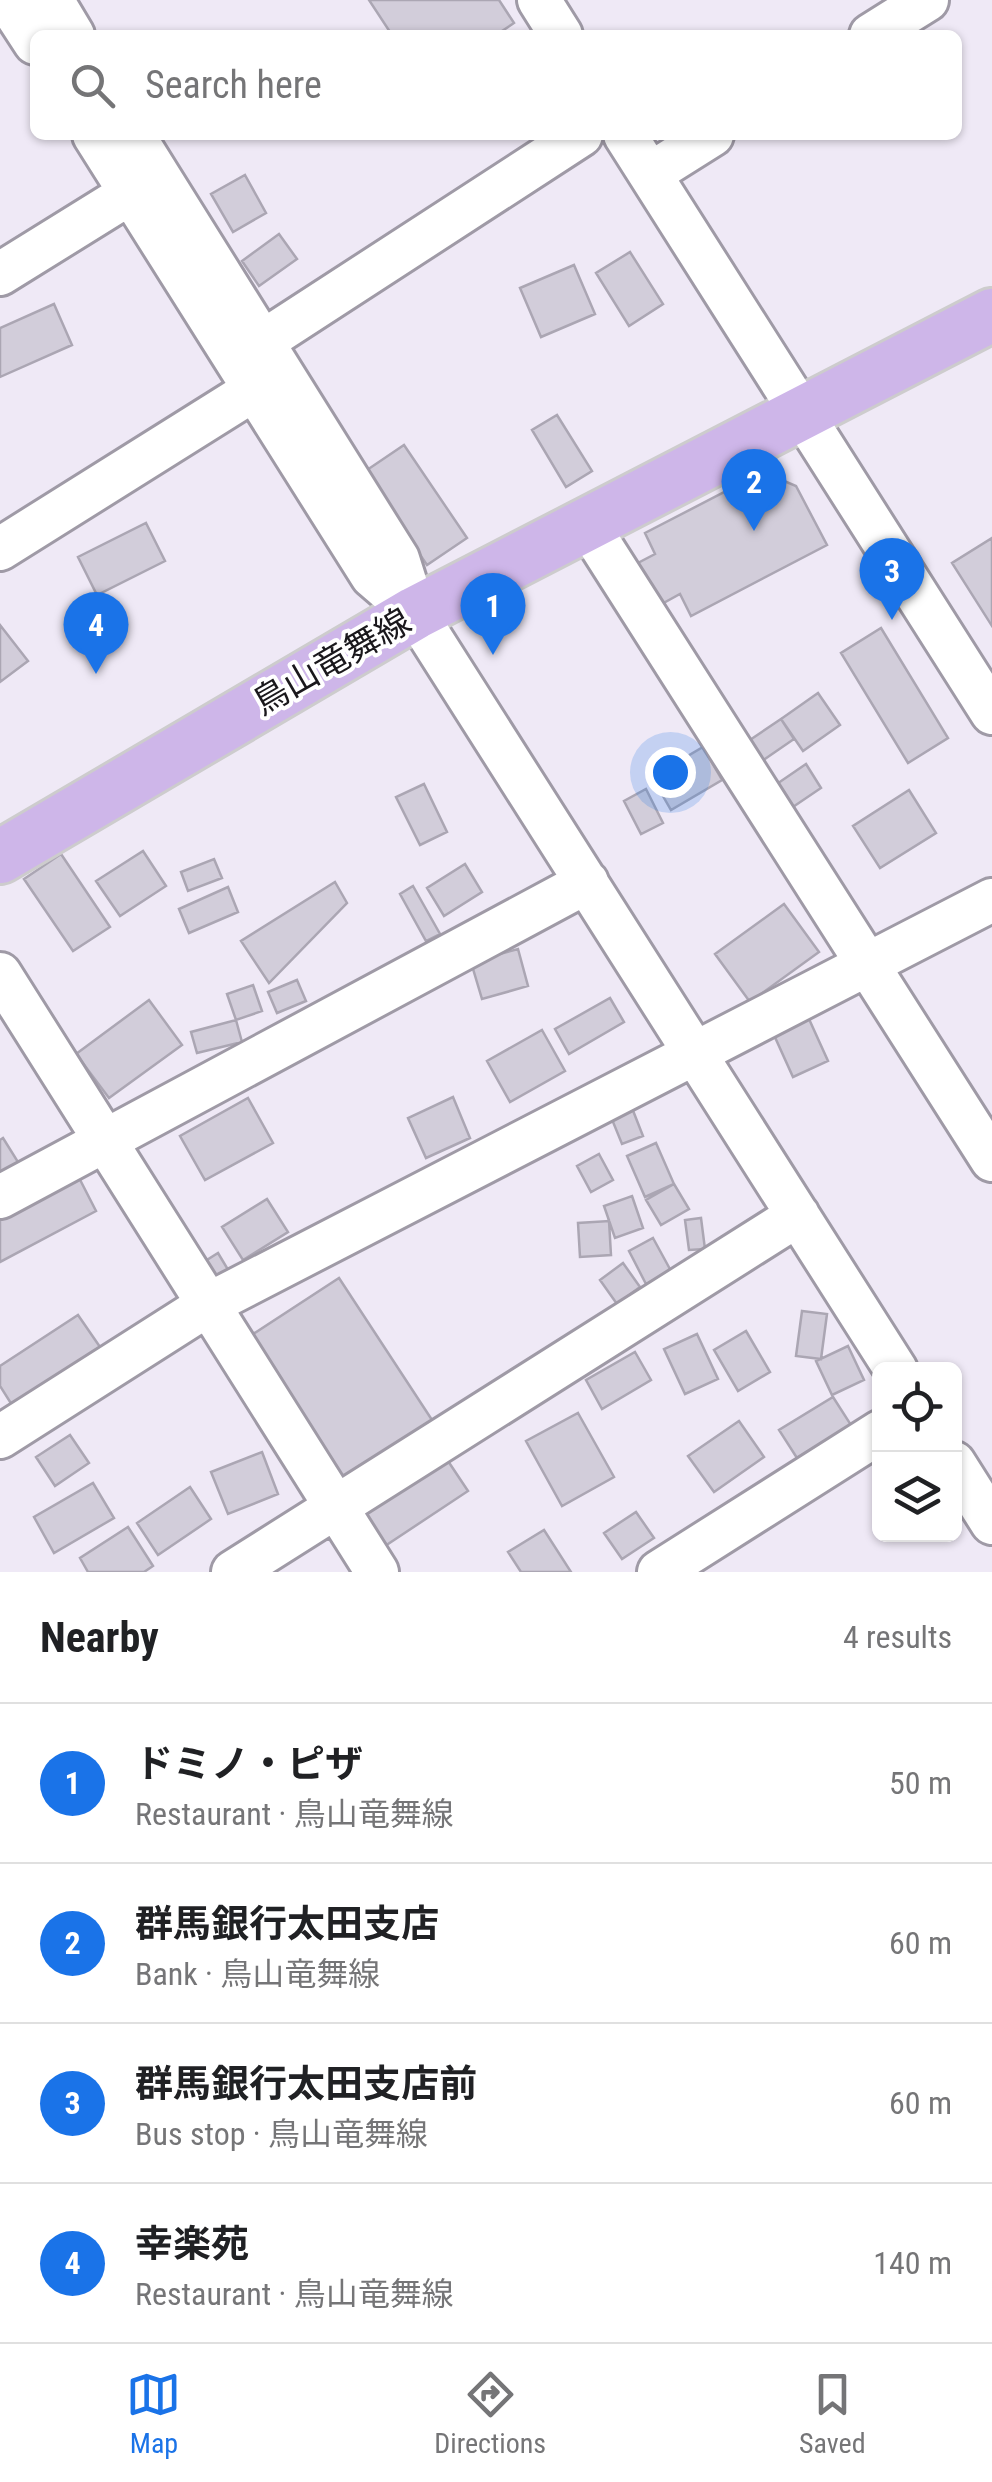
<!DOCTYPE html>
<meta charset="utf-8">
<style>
:root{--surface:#fff;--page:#f2f2f2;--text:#202124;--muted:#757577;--line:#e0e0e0;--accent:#1a73e8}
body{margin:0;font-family:"Roboto Condensed","Noto Sans JP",sans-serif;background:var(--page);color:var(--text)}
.controls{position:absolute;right:30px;bottom:30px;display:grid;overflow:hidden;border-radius:15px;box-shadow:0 2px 8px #0004}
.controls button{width:90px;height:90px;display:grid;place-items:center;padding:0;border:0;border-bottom:2px solid var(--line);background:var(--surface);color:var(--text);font:50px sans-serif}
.you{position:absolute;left:670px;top:772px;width:35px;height:35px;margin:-25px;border:8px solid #fff;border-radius:50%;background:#1a73e8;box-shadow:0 0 0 15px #1a73e833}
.badge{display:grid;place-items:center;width:65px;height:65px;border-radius:50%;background:var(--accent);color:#fff;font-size:32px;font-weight:700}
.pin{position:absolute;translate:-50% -82px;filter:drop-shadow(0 2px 5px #0008)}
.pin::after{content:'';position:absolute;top:52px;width:35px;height:30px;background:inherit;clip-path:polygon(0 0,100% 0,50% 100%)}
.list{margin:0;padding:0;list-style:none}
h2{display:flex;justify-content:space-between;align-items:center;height:130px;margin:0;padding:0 40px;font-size:42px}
h2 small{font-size:32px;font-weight:400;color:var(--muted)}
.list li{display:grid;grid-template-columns:65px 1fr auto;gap:30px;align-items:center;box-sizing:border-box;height:160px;padding:0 40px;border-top:2px solid var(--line)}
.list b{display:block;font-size:38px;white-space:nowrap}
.list p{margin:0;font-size:32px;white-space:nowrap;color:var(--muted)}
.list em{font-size:32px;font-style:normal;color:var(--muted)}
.icon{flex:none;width:55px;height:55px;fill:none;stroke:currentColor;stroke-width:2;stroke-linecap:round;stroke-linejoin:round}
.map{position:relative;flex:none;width:992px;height:1572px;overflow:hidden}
.search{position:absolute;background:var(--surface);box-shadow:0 2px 8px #0004;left:30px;right:30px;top:30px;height:110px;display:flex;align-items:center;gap:25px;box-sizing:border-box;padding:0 35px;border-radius:15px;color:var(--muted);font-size:38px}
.sheet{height:770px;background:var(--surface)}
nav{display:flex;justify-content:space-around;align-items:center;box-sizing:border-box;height:140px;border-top:2px solid var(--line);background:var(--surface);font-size:28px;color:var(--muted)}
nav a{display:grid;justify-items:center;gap:5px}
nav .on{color:var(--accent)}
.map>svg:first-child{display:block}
</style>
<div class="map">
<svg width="992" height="1572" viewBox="0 0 992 1572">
<rect width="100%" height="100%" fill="#efe9f6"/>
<path fill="#d2cdda" stroke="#aba6b3" stroke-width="2.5" d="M369 0H499L514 23 496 35H392Z
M245 175 266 213 233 232 211 194Z
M279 234 297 259 259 286 242 261Z
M630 252 663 304 629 326 596 273Z
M574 265 595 314 541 337 520 288Z
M54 304 72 345 0 377V328Z
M557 415 592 471 566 487 532 430Z
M404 445 467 538 427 565 364 472Z
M763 472 796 486 827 545 691 616 680 594 658 606 636 564 655 554 645 533Z
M146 523 165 561 97 595 78 557Z
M992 538V626L952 563Z
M0 625 28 661 0 682Z
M881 628 948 738 908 763 841 653Z
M818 693 840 725 803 751 781 719Z
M781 719 794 739 752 768 738 748Z
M703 747 722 780 671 810 652 777Z
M806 764 821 788 784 813 768 790Z
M424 784 447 832 420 845 396 797Z
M646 789 663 823 641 834 624 801Z
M909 790 936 833 880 868 853 826Z
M143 851 166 886 120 916 96 881Z
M61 854 110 927 73 951 24 879Z
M214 859 222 878 188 891 181 872Z
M465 864 482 892 444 916 427 888Z
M335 882 347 903 269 983 241 941Z
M413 886 440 934 426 941 400 894Z
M228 887 238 912 189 933 179 909Z
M784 904 819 952 750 1002 715 954Z
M518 949 528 986 482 999 471 962Z
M297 980 306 1001 277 1013 268 992Z
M253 985 262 1011 236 1020 227 994Z
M610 998 624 1022 569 1054 555 1029Z
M149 1000 182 1045 109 1098 76 1054Z
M809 1019 828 1061 793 1077 774 1035Z
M236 1020 242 1042 197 1053 191 1032Z
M542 1030 565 1071 510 1102 487 1061Z
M453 1097 470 1138 426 1158 408 1118Z
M248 1098 273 1143 205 1180 180 1136Z
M632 1108 643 1136 622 1144 611 1117Z
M3 1138 23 1170 0 1185V1140Z
M656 1143 674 1184 645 1197 627 1156Z
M599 1154 613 1180 591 1192 577 1166Z
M73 1166 96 1211 0 1262V1205Z
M674 1184 689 1209 661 1225 646 1200Z
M632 1196 643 1228 615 1238 604 1206Z
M267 1199 288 1232 243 1260 222 1227Z
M701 1218 705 1249 689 1250 685 1220Z
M609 1221 611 1255 580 1257 578 1223Z
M653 1238 671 1271 646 1284 629 1251Z
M218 1253 230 1273 211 1284 199 1265Z
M623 1263 640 1287 617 1304 600 1280Z
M339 1278 432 1420 343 1478 250 1336Z
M802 1311 827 1314 821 1359 796 1356Z
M78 1315 100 1347 12 1405 0 1386V1366Z
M746 1331 770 1372 738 1391 714 1350Z
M697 1334 718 1379 685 1394 664 1349Z
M848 1346 864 1380 832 1395 816 1361Z
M635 1352 651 1380 602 1409 586 1380Z
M833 1397 851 1425 797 1458 779 1430Z
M578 1413 614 1477 562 1506 526 1441Z
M739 1421 764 1457 714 1492 688 1456Z
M70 1435 89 1463 55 1486 36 1457Z
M262 1452 278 1494 228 1514 211 1472Z
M442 1452 468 1491 385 1546 359 1506Z
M93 1483 114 1518 54 1553 34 1517Z
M190 1487 211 1519 158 1555 137 1523Z
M636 1512 654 1538 622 1559 604 1533Z
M128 1527 153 1566 144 1572H88L80 1558Z
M544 1530 571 1572H521L508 1552Z"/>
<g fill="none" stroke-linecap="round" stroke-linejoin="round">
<g stroke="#9f9aa6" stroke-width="48">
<path id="minor" d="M7 0 35 43
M52 0 73 35
M539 0 561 35
M871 35 927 0
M94 135 372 576 415 613 398 559 133 135
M625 135 992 713
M650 174 712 135
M0 274 153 179
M242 355 581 135
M587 524 992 1160
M0 549 279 374
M415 613 896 1370
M0 974 377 1572
M0 1197 587 882
M0 1437 209 1304 992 900
M954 1463 992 1523
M233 1572 798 1215
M659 1572 880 1432"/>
</g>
<g stroke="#cdcccd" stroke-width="58">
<path id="major" d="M0 857 415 613 992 315"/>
</g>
<use href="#minor" stroke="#fff" stroke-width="42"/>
<use href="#major" stroke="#ceb6e9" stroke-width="52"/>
</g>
<g text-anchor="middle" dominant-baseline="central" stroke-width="8" stroke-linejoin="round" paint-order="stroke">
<g font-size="35" fill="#1a181c" stroke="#fff">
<text transform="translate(332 662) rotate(-30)">鳥山竜舞線</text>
</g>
</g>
</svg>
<div class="controls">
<button><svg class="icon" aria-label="locate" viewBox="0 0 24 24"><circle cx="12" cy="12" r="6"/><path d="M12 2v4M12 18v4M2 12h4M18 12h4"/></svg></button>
<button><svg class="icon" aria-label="layers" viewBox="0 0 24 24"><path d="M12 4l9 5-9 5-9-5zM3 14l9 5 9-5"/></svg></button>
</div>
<div class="you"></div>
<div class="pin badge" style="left:493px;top:655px">1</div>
<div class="pin badge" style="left:754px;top:531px">2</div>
<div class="pin badge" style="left:892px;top:620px">3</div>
<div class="pin badge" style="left:96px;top:674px">4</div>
<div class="search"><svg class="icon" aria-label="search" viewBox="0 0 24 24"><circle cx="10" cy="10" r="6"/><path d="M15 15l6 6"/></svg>Search here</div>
</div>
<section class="sheet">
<h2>Nearby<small>4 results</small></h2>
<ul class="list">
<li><span class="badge">1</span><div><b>ドミノ・ピザ</b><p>Restaurant · 鳥山竜舞線</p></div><em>50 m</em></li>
<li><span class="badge">2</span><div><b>群馬銀行太田支店</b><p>Bank · 鳥山竜舞線</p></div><em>60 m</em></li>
<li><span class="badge">3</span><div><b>群馬銀行太田支店前</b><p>Bus stop · 鳥山竜舞線</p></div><em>60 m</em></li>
<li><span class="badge">4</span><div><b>幸楽苑</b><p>Restaurant · 鳥山竜舞線</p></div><em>140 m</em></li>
</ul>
</section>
<nav>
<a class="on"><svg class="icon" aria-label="map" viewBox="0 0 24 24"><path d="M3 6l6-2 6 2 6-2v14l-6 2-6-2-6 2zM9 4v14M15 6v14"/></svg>Map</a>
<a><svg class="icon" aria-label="directions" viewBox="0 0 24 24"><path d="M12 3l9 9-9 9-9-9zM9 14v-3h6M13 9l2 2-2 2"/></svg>Directions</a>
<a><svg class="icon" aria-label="saved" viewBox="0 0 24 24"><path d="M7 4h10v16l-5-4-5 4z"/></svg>Saved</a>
</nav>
